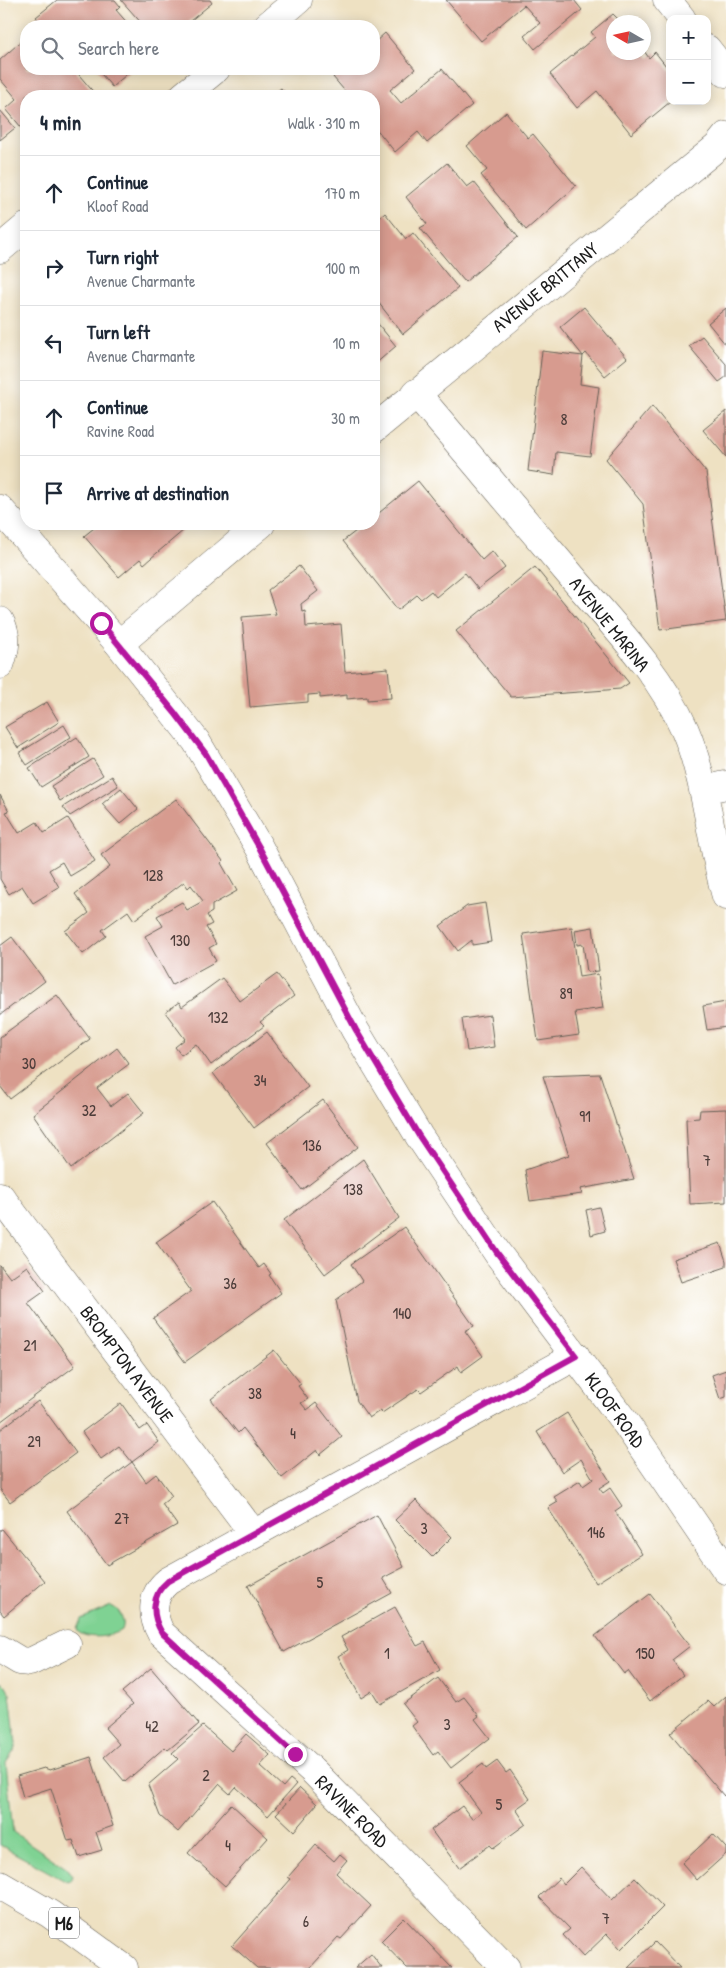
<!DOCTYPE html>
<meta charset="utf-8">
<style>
:root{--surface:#fff;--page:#f2f2f3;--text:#1f2937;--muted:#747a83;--line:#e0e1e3}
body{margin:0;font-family:"Patrick Hand",sans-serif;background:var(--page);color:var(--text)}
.controls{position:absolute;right:15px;top:15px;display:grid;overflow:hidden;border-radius:10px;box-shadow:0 2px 12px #0003}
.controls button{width:45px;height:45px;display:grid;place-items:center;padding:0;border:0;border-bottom:1px solid var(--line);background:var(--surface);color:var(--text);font:25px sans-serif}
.compass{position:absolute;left:606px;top:15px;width:45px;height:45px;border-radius:50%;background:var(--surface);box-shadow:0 2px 12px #0003;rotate:279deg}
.stop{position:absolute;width:15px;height:15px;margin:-11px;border:4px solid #b5179e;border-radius:50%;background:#fff}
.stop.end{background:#b5179e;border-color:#fff;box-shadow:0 1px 5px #0008}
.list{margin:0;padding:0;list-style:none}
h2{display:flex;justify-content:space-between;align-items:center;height:65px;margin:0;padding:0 20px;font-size:21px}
h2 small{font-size:16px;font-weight:400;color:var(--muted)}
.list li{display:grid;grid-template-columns:32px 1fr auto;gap:15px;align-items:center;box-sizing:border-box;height:75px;padding:0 20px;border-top:1px solid var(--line)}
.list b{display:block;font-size:19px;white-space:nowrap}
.list p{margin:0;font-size:16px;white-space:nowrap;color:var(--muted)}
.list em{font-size:16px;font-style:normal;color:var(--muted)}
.icon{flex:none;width:28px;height:28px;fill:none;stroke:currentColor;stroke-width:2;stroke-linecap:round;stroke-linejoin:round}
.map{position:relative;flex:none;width:726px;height:1968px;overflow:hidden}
.search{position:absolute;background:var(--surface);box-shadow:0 2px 12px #0003;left:20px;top:20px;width:360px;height:55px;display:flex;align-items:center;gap:12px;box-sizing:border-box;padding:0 18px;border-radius:20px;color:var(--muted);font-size:19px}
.panel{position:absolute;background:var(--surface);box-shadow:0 2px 12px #0003;left:20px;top:90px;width:360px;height:440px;border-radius:20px}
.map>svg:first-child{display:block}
</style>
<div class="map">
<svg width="726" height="1968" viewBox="0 0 726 1968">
<rect width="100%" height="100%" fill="#fff"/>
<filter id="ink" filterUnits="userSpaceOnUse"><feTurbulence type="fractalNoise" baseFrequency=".02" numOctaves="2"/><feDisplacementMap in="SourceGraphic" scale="10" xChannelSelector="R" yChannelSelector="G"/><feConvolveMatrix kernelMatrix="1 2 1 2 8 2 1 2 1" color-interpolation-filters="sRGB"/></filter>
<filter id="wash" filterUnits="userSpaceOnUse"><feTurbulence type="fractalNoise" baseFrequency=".0096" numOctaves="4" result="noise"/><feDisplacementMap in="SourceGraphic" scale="20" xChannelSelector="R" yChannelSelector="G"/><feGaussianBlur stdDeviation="1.12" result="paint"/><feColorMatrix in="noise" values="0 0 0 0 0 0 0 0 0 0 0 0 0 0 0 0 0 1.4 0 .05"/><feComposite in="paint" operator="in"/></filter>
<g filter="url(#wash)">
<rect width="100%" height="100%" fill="#eee1c2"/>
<path fill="#7fd293" stroke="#4e7758" d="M111 1606C120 1609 126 1621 122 1630 111 1637 89 1640 78 1632L77 1629 81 1619Z
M0 1682 7 1687 10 1694 16 1744 14 1751 6 1763 13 1832 69 1870 73 1876 71 1881 67 1882 0 1845Z"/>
<g id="blocks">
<path fill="#d79b8f" d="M57 0H115L120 6 116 10 130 26H44L36 17Z
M121 0H210L212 3 184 26H144Z
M446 0H574L582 10 535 49 524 36 540 23 524 5 481 41Z
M613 14 621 22H614V52H644V51L649 58 655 52 670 71V102L631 134 597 91 577 108 550 74 595 37 591 32Z
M385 33 415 69 390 90 401 103 442 69 472 105 427 143 418 132 395 152 374 126V96H349L333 77 343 69H374V43Z
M26 37V69H74L96 95 26 96V133L6 109 17 99 0 79V60Z
M97 69H133L112 87Z
M281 88 288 96H271Z
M0 110 15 128 0 140Z
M506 112 528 138 533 134 576 186 526 230 481 175 487 170 467 146Z
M447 163 467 187 474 182 518 237 465 282 420 228 427 224 406 197Z
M385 213 406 239 413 233 458 288 403 334 374 297V223Z
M584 307 627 358 605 376 586 353 583 356 560 327Z
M726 308V345L708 323Z
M374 319 396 346 374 365Z
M702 336 726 364V377L719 382 689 346Z
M542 351 583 356 580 384 599 387 590 456 556 452 554 475 528 471Z
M652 406 706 472 726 621 660 630 643 504 606 459Z
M726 411V457L703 430Z
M418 481 482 560 492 551 505 568 478 589 465 573 436 597 431 591 421 599 417 595 398 610 343 541 365 524H374V517Z
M99 524H191L144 564 140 559 119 577 84 536Z
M299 566 318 591 301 604 302 612 305 611 306 627 341 624 345 672 388 668 391 698 367 700V697L347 699V695L320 698V694L308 695V702L250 707 242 617 276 614 268 590Z
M535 567 629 683 620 689 511 697 456 631Z
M47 702 59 722 18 748 5 727Z
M64 725 71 737 27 765 19 753Z
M77 737 89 757 41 787 29 768Z
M93 759 103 775 60 801 51 786Z
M112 776 118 786 70 816 63 807Z
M121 788 138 809 120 824 102 804Z
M0 795 9 811 6 812 19 833 37 822 44 833 68 818 95 861 70 876 62 862 49 870 59 887 33 903 22 886 9 894 0 879Z
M176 799 223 861 221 863 237 891 212 905V912L207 915 212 924 206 927 216 944 209 948 216 961 172 985 145 936 163 926 157 916 182 902 187 910 203 901 191 885 188 888 184 882 134 920 128 911 102 930 106 936 83 954 65 931 89 913 75 894 110 867 101 855Z
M485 903 491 942 472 945V940L458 951 440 926 467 906Z
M572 927 579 977 598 974 603 1008 575 1012 579 1035 538 1041 523 934Z
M593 927 599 971 587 972 583 944 577 945 575 930Z
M12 937 45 981 0 1015V946Z
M277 974 294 996 260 1022 264 1026 211 1065 196 1044 181 1055 175 1047 185 1039 165 1012 179 1002 182 1007 222 978 240 1001Z
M57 995 90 1039 10 1099 0 1086V1037Z
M726 1002V1027L707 1030 703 1006Z
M490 1015 494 1047 467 1051 462 1019Z
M267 1032 308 1087 254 1128 213 1073Z
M117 1048 129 1064 97 1088 111 1106 128 1093 144 1113 71 1169 33 1114Z
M600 1074 634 1179 580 1189 582 1194 530 1201 525 1170 569 1155 543 1076Z
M323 1100 358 1147 302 1190 267 1143Z
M726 1109V1202L690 1204 686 1119 699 1118 700 1110Z
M363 1159 399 1218 325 1274 284 1220Z
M212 1202 259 1268 264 1264 271 1274 269 1275 281 1293 185 1362 153 1318 191 1291 156 1242Z
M599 1207 605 1231 591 1235 586 1210Z
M404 1227 474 1326 465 1331 483 1356 461 1372 458 1366 421 1392 418 1389 382 1413 381 1410 369 1418 357 1401 336 1300 362 1281 351 1264Z
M720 1243 726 1261V1267L681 1282 673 1259Z
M0 1265 10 1278 27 1266 45 1291 28 1303 75 1366 0 1422Z
M274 1350 301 1384 298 1386 308 1399 301 1403 307 1410 316 1403 342 1437 320 1455 317 1450 282 1478 243 1428 238 1433 211 1399Z
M726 1370V1397L720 1399 712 1375Z
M38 1401 76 1453 10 1502 0 1489V1430Z
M121 1403 140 1430 147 1425 159 1442 132 1462 146 1482 156 1474 172 1496 162 1504 177 1525 107 1565 67 1511 132 1462 119 1446 101 1459 82 1432Z
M567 1413 610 1481 599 1488 603 1493 610 1488 622 1506 615 1511 642 1554 596 1583 548 1508 558 1502 554 1497 580 1481 583 1486 593 1479 581 1459 562 1472 537 1432Z
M416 1500 452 1537 432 1557 395 1520Z
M377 1515 404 1567 383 1578 392 1593 284 1652 248 1586Z
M2 1529 45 1581 4 1616 0 1611V1530Z
M650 1594 690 1646 672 1660 683 1675 650 1701 628 1671 624 1674 595 1636Z
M395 1607 417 1646 425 1642 440 1670 380 1704 372 1691 361 1698 338 1656 348 1650 341 1637Z
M151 1668 199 1724 168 1750 165 1747 125 1782 104 1757 119 1744 105 1728 133 1704 122 1692Z
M438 1678 456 1702 464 1697 479 1716 475 1719 490 1738 451 1768 438 1751 433 1755 412 1726 417 1722 403 1704Z
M726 1696V1794L724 1796 670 1733 708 1701 714 1707Z
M203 1726 231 1751 246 1734 270 1755 260 1766 283 1787 290 1779 296 1784 268 1816 236 1787 230 1794 219 1784 178 1832 160 1816 148 1785 178 1759 172 1753Z
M91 1757 113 1826 96 1832 102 1850 79 1857 73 1840 68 1841 51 1788 23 1797 17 1776 44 1768 50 1770Z
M497 1761 506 1773 510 1770 530 1799 516 1809 526 1824 493 1848 490 1845 459 1868 431 1830 462 1806 472 1819 481 1812 459 1782 483 1764 486 1769Z
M300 1788 317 1804 294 1831 276 1814Z
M231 1804 268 1838 225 1886 188 1853Z
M713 1834 726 1848V1854L697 1880 682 1863Z
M316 1845 334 1861 340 1854 347 1860 336 1873 371 1906 341 1939 338 1937 310 1968H257L232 1946 291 1879 288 1877Z
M581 1867 612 1900 635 1878 663 1907 621 1949 607 1934 583 1957 563 1935 570 1929 539 1897 559 1878 564 1884Z
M404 1918 452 1968H407L381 1941Z
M655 1942 680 1968H628Z
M371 1954 382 1968H355Z"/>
</g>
</g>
<g filter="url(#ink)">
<use href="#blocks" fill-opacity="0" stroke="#666156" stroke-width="1"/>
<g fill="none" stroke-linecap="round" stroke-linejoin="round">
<g stroke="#666156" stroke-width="29">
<path id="minor" d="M667 0 682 19
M267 26 298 0
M707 49 726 73
M183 96 216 69
M0 249 26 227
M416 393C468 455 521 516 573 578 613 625 660 673 685 730 707 783 710 841 726 896
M374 429 717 147 726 136
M0 621C8 636 6 648 0 665
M119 644 261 524
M703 790 726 785
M0 1196 253 1533
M0 1649 20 1661 30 1662 67 1644
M506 1968 313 1771 161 1633C151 1615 151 1595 168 1581L576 1356"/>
</g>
<g stroke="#666156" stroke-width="29">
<path id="major" d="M0 509 119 644 196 741 259 847 355 1030 419 1136 498 1254 627 1425 726 1570
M0 1885 50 1914 124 1968"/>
</g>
<use href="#minor" stroke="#fff" stroke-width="28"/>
<use href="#major" stroke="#fff" stroke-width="28"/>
</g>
</g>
<g fill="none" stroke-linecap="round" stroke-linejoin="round" filter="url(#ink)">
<path stroke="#b5179e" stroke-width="6" d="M101 623 175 713 206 754 259 847 356 1030 419 1136 498 1254 576 1356 168 1581C151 1595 151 1615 162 1633L295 1754"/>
</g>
<g text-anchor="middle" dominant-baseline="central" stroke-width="5" stroke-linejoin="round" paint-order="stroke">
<g font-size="16" fill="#4b3c39">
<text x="564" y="419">8</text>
<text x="153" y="875">128</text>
<text x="180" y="940">130</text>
<text x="566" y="993">89</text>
<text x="218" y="1017">132</text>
<text x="29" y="1063">30</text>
<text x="260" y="1080">34</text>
<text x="89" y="1110">32</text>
<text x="585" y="1116">91</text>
<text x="312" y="1145">136</text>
<text x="707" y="1160">7</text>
<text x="353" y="1189">138</text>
<text x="230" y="1283">36</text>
<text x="402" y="1313">140</text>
<text x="30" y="1345">21</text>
<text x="255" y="1393">38</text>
<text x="293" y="1433">4</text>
<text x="34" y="1441">29</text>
<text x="122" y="1518">27</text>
<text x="424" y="1528">3</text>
<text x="596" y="1532">146</text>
<text x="320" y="1582">5</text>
<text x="387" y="1653">1</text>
<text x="645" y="1653">150</text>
<text x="447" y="1724">3</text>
<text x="152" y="1726">42</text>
<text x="206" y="1775">2</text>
<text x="499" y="1804">5</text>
<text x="228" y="1845">4</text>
<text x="606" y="1918">7</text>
<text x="306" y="1921">6</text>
</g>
<rect fill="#fff" stroke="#606060" stroke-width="1" x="49" y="1907.5" width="30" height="31" rx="4"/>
<g font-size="18" font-weight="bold" fill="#1c1c1c">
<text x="64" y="1923">M6</text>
</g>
<g font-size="19" fill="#1c1c1c" stroke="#fff">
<text transform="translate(545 287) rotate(-39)">AVENUE BRITTANY</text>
<text transform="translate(610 624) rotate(51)">AVENUE MARINA</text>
<text transform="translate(127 1364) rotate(53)">BROMPTON AVENUE</text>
<text transform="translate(615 1410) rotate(54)">KLOOF ROAD</text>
<text transform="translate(352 1811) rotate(45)">RAVINE ROAD</text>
</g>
</g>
</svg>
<div class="controls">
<button>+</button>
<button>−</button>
</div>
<svg class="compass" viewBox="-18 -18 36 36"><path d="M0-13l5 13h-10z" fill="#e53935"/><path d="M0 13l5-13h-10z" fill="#747a83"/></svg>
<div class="stop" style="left:101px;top:623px"></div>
<div class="stop end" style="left:295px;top:1754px"></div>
<div class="search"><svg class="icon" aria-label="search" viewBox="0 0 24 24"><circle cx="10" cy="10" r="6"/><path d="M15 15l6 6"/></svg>Search here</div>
<section class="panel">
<h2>4 min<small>Walk · 310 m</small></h2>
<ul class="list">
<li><svg class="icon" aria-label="ahead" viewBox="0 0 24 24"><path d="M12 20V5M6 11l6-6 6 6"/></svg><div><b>Continue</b><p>Kloof Road</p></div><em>170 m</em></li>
<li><svg class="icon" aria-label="right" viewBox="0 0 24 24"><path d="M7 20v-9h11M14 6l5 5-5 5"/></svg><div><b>Turn right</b><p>Avenue Charmante</p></div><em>100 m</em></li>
<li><svg class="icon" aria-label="left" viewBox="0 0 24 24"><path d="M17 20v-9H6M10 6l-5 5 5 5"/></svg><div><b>Turn left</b><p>Avenue Charmante</p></div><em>10 m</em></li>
<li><svg class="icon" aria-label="ahead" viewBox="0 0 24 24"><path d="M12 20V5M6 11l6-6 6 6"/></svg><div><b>Continue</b><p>Ravine Road</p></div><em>30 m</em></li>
<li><svg class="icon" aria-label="arrive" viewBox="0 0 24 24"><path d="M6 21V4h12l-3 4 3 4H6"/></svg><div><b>Arrive at destination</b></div></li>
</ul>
</section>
</div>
